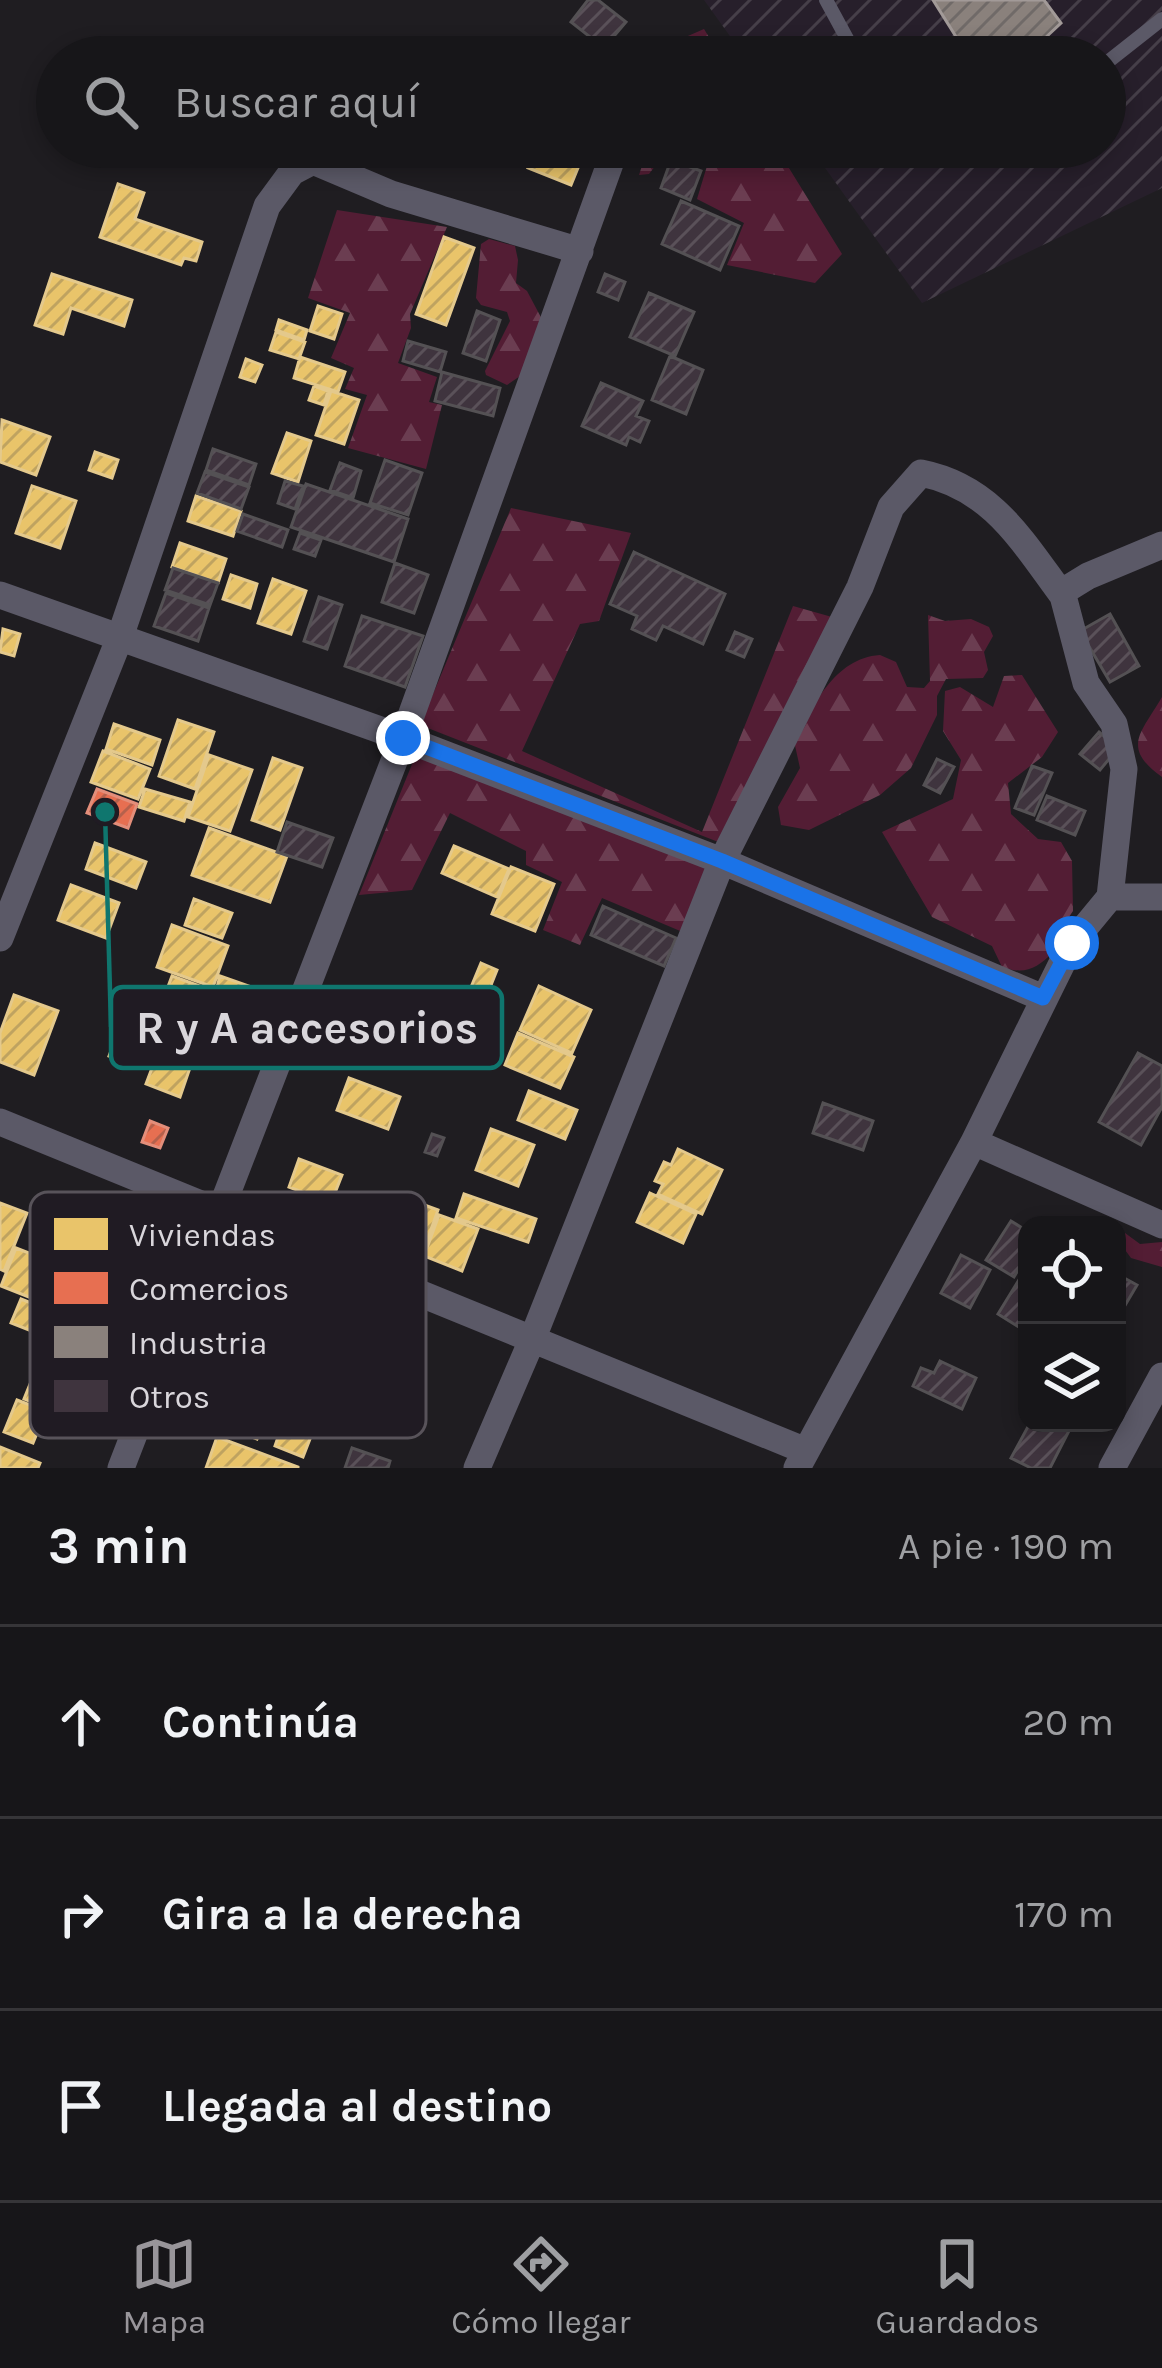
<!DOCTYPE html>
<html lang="es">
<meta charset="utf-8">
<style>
:root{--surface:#171619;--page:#201f22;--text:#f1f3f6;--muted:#9e9fa2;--line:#363538;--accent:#98959a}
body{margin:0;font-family:Karla,sans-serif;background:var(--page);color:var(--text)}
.controls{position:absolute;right:36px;bottom:36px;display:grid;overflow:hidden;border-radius:24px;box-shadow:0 6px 18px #0003}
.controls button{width:108px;height:108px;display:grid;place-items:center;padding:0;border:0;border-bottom:3px solid var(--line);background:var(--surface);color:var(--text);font:60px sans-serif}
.stop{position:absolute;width:36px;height:36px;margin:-27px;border:9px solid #1a73e8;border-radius:50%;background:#fff}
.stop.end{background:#1a73e8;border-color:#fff;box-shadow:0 3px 12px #0008}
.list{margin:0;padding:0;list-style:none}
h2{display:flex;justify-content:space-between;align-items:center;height:156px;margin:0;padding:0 48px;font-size:51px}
h2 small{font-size:39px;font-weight:400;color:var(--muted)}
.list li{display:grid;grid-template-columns:78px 1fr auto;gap:36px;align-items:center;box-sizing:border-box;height:192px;padding:0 48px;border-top:3px solid var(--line)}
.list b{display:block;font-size:45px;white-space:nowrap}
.list em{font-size:39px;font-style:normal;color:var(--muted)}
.icon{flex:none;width:66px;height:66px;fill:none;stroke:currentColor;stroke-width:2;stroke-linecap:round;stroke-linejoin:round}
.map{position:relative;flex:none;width:1162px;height:1468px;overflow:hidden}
.search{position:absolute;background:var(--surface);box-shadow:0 6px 18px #0003;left:36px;right:36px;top:36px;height:132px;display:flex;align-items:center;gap:30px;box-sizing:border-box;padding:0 42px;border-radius:66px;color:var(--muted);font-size:45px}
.sheet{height:732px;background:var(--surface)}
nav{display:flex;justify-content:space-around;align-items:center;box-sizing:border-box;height:168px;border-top:3px solid var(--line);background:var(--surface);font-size:33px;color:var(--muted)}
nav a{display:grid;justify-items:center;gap:6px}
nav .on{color:var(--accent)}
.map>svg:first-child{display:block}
</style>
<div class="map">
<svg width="1162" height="1468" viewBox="0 0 1162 1468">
<defs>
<pattern id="industrial-furrows" width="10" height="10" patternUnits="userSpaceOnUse" patternTransform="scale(3)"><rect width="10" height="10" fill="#271f2b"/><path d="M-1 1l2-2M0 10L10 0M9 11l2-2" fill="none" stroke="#463f49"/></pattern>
<pattern id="forest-firs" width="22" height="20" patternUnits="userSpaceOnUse" patternTransform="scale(3)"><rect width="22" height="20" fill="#531d34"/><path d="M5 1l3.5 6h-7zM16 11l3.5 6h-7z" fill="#6b3d51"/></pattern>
<pattern id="homes-hatch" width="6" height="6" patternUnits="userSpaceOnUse" patternTransform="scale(3)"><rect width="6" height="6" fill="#e9c46a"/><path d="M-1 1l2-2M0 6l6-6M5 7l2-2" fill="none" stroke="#bfa360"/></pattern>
<pattern id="shops-hatch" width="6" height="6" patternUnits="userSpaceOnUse" patternTransform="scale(3)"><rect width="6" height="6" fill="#e76f51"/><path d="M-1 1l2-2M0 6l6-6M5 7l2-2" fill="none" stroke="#b5614c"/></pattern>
<pattern id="industry-hatch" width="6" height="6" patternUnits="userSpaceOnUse" patternTransform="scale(3)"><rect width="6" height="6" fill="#8a817c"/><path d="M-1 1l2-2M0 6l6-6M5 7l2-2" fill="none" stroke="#706a68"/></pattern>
<pattern id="building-hatch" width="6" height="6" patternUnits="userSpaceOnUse" patternTransform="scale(3)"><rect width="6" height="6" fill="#3f343e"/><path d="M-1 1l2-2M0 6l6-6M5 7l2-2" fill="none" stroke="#5a5159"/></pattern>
</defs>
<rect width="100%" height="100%" fill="#1f1d21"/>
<path fill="url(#industrial-furrows)" d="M704 0H1162V188L922 303 810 147H1105V57H745Z"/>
<path fill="url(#forest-firs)" d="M704 29 721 57H659L665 46Z
M648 147H776L842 254 815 283 727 265 744 223 697 199 707 166 675 148 666 152 649 174 639 175Z
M337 210 447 227 410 314 411 328 398 363 437 377 429 402 442 405 426 469 348 448 367 395 345 389 354 368 331 358 350 313 308 298Z
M489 239 515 246 518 260 516 283 527 291 544 323 529 370 507 385 486 375 485 371 510 321 507 312 481 305 476 298 481 244Z
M511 508 631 533 599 621 580 624 522 751 702 832 793 606 832 617 726 845 420 725Z
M928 615 945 621 971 619 989 627 993 636 984 652 988 670 983 678 946 679 937 696V715L911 768 880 795 809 830 781 825 778 807 800 768 794 741C813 707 834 658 880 655L896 662 907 687 924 688 930 681Z
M1022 675 1058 732 1042 757 1008 783 1011 814 1038 839 1061 842 1072 861 1073 911 1054 939 1053 952C1037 969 1024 975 1002 967L992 946 932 917 882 832 953 799 961 760 943 731 945 691 960 687 993 707 1004 676Z
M1162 697V777C1120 747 1142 732 1162 697Z
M419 747 716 859 685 933 602 898 580 945 543 930 562 882 526 865V851L450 813 412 890 359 895Z
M1125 1233 1140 1244 1162 1242V1267L1131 1258 1120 1243Z"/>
<path fill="url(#homes-hatch)" stroke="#e4c98c" stroke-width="3" d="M537 147H555L582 158 571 185 528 168Z
M118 184 144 193 135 219 202 242 196 261 184 258 181 265 100 237Z
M444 237 474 248 446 325 416 314Z
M52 274 132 300 124 326 71 308 63 334 35 325Z
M318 306 342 314 334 339 310 331Z
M279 320 307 330 304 340 276 330Z
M276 332 305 342 299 359 270 350Z
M300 357 345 372 338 392 294 378Z
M246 359 262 365 255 382 240 377Z
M314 386 328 391 324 405 309 400Z
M331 391 359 400 344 444 316 435Z
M2 420 50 437 36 475 0 462Z
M287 433 311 441 298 482 272 473Z
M95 452 118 460 112 478 89 470Z
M32 486 76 501 60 548 16 533Z
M196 496 241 511 233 536 188 521Z
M180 543 226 559 218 583 172 567Z
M231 575 257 584 250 608 223 599Z
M273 579 306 591 291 634 258 623Z
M3 629 20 634 14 656 0 652Z
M178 720 214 732 195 789 159 776Z
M114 724 160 740 152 765 106 749Z
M103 751 150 769 138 799 91 782Z
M209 755 252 770 230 831 188 817Z
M273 758 302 768 280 830 252 820Z
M145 789 190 802 184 821 139 807Z
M209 828 287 856 270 902 192 875Z
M95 843 146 862 136 888 86 869Z
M454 846 509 869 497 897 442 873Z
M511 867 554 884 535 931 492 914Z
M71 885 119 903 106 938 58 920Z
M194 899 232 913 222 938 185 925Z
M172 925 228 946 213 987 157 967Z
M481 963 497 970 481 1010 464 1004Z
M172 976 216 992 201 1032 157 1016Z
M220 976 274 995 270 1006 217 987Z
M539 986 591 1010 572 1053 520 1030Z
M14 995 58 1011 34 1075 0 1062V1033Z
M123 1019 153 1030 139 1067 109 1056Z
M518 1033 574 1057 560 1088 505 1065Z
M160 1047 193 1059 180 1097 146 1084Z
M349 1078 400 1097 388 1129 337 1110Z
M529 1091 577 1110 565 1139 518 1120Z
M491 1129 534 1145 518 1186 476 1170Z
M678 1149 722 1170 702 1214 658 1194 663 1184 655 1181 664 1162 671 1165Z
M299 1159 342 1175 331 1203 289 1187Z
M650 1193 696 1214 683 1243 637 1222Z
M464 1194 536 1219 528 1242 456 1218Z
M408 1199 438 1210 423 1252 393 1241Z
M0 1203 27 1213 4 1271 0 1269Z
M439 1215 478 1229 462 1271 424 1256Z
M16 1248 60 1265 44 1303 1 1286Z
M21 1299 67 1317 57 1341 11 1323Z
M41 1357 79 1371 62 1414 24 1399Z
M229 1378 320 1413 303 1457 275 1446 284 1420 268 1413 257 1439 210 1421 218 1389 224 1391Z
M17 1400 46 1411 33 1443 4 1432Z
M217 1437 298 1467V1468H206Z
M0 1447 40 1463 38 1468H0Z"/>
<path fill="url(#shops-hatch)" stroke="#e38e7a" stroke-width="3" d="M97 789 137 804 128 828 87 813Z
M150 1121 168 1128 160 1148 142 1142Z"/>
<path fill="url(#industry-hatch)" stroke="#a29a98" stroke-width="3" d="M933 0H1044L1061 23 1044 39 1050 53 1044 57H978L970 38 960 43Z"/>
<path fill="url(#building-hatch)" stroke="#545154" stroke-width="3" d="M588 0H598L626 22 604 48 571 22Z
M671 160 701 171 690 200 661 188Z
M681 201 739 226 720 270 662 244Z
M605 274 625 282 618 300 598 292Z
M649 293 694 312 675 356 630 337Z
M477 311 500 320 486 361 463 353Z
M408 341 446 352 440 372 403 361Z
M670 356 703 370 686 414 652 400Z
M442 372 500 388 493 416 435 401Z
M601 383 643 401 636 416 649 421 640 442 629 437 626 445 582 426Z
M213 449 256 464 249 485 206 470Z
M385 460 422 473 408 515 370 503Z
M340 463 361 471 353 498 330 490Z
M205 472 249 487 241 509 197 493Z
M285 481 303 486 295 509 278 503Z
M306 484 408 519 394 562 291 527Z
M243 514 288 530 282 547 237 531Z
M300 533 321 540 315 556 294 549Z
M634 552 725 594 703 644 663 626 656 640 632 629 637 616 610 604Z
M395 563 428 575 414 613 382 602Z
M173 568 218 583 210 605 165 590Z
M166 593 209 608 198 641 154 626Z
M319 597 342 605 327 649 304 641Z
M1110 614 1139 666 1110 682 1080 631Z
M362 616 423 636 405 687 345 666Z
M735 632 752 639 744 657 727 650Z
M1099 732 1118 748 1100 770 1080 754Z
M937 759 954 767 940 793 924 785Z
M1032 766 1052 773 1034 815 1015 808Z
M1047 796 1085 811 1075 835 1037 820Z
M287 822 333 838 322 867 277 852Z
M603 906 676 938 664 966 591 935Z
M1138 1053 1162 1066V1107L1141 1145 1099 1122Z
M823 1103 873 1121 863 1150 813 1133Z
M432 1134 444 1138 437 1156 425 1152Z
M1011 1221 1027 1231V1255L1014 1277 986 1260Z
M961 1255 990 1270 970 1308 941 1293Z
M1117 1274 1137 1285 1117 1319Z
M1020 1278 1027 1282V1332L998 1314Z
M940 1361 976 1378 962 1409 913 1386 921 1368 934 1373Z
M1030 1423H1073L1050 1468H1031L1011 1458Z
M352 1448 390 1461 388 1468H345Z"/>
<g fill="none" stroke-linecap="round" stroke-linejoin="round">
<path stroke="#5b5967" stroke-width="14" d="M826 0 857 57
M1105 64 1162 19"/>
<path stroke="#5b5967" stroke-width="27" d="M0 595 403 738 722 861 1043 998
M1110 897H1162
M0 938 120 637 267 206 292 172 313 161 391 194 580 251
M0 1122 806 1451
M974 1142 1162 1225
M121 1468 403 738 616 147
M477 1468 532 1340 722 861 860 587 891 507 921 473C992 487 1022 541 1063 596
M797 1468 974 1142 1072 943 1110 897 1124 769 1114 724 1086 683 1062 592 1088 576 1162 545
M1112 1468 1162 1376"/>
</g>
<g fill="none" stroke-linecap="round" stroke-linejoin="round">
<path stroke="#1a73e8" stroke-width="15" d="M403 738 722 861 1043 998 1072 943"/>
</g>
<rect x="30" y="1192" width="396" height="246" rx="18" fill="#201b23" stroke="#58535a" stroke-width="3"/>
<rect x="54" y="1218" width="54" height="32" fill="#e9c46a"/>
<rect x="54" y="1272" width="54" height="32" fill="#e76f51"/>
<rect x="54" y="1326" width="54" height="32" fill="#8a817c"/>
<rect x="54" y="1380" width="54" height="32" fill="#3f343e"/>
<g font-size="33" fill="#d9d6db">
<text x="129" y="1246">Viviendas</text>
<text x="129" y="1300">Comercios</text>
<text x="129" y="1354">Industria</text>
<text x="129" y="1408">Otros</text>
</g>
<path fill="none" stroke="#0f766e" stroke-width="4.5" d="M105 812L111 1027"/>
<circle fill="#0f766e" stroke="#201b23" stroke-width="4.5" cx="105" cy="812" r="12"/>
<rect fill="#201b23" stroke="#0f766e" stroke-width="4.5" x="111" y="987" width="391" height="81" rx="12"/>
<g font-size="45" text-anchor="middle" font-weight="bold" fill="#d9d6db">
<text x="307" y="1043">R y A accesorios</text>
</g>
</svg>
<div class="controls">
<button><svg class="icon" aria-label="locate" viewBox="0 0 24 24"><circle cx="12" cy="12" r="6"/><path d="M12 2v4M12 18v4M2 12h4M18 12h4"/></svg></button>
<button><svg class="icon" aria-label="layers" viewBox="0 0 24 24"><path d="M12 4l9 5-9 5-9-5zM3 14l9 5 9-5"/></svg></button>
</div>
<div class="stop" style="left:1072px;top:943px"></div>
<div class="stop end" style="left:403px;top:738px"></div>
<div class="search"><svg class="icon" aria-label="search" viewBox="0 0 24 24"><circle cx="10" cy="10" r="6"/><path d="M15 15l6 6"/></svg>Buscar aquí</div>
</div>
<section class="sheet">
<h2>3 min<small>A pie · 190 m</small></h2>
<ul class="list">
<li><svg class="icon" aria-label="ahead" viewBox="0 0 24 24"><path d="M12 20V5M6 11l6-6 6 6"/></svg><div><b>Continúa</b></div><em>20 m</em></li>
<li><svg class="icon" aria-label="right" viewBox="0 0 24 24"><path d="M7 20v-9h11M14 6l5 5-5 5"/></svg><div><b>Gira a la derecha</b></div><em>170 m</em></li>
<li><svg class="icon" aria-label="arrive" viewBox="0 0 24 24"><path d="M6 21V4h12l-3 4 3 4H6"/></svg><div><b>Llegada al destino</b></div></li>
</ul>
</section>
<nav>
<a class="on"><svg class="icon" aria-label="map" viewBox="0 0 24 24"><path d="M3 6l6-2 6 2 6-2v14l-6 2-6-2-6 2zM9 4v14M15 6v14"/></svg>Mapa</a>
<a><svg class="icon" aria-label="directions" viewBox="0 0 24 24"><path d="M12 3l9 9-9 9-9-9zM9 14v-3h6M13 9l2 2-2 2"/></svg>Cómo llegar</a>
<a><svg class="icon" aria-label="saved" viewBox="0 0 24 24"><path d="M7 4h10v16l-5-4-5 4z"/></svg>Guardados</a>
</nav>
